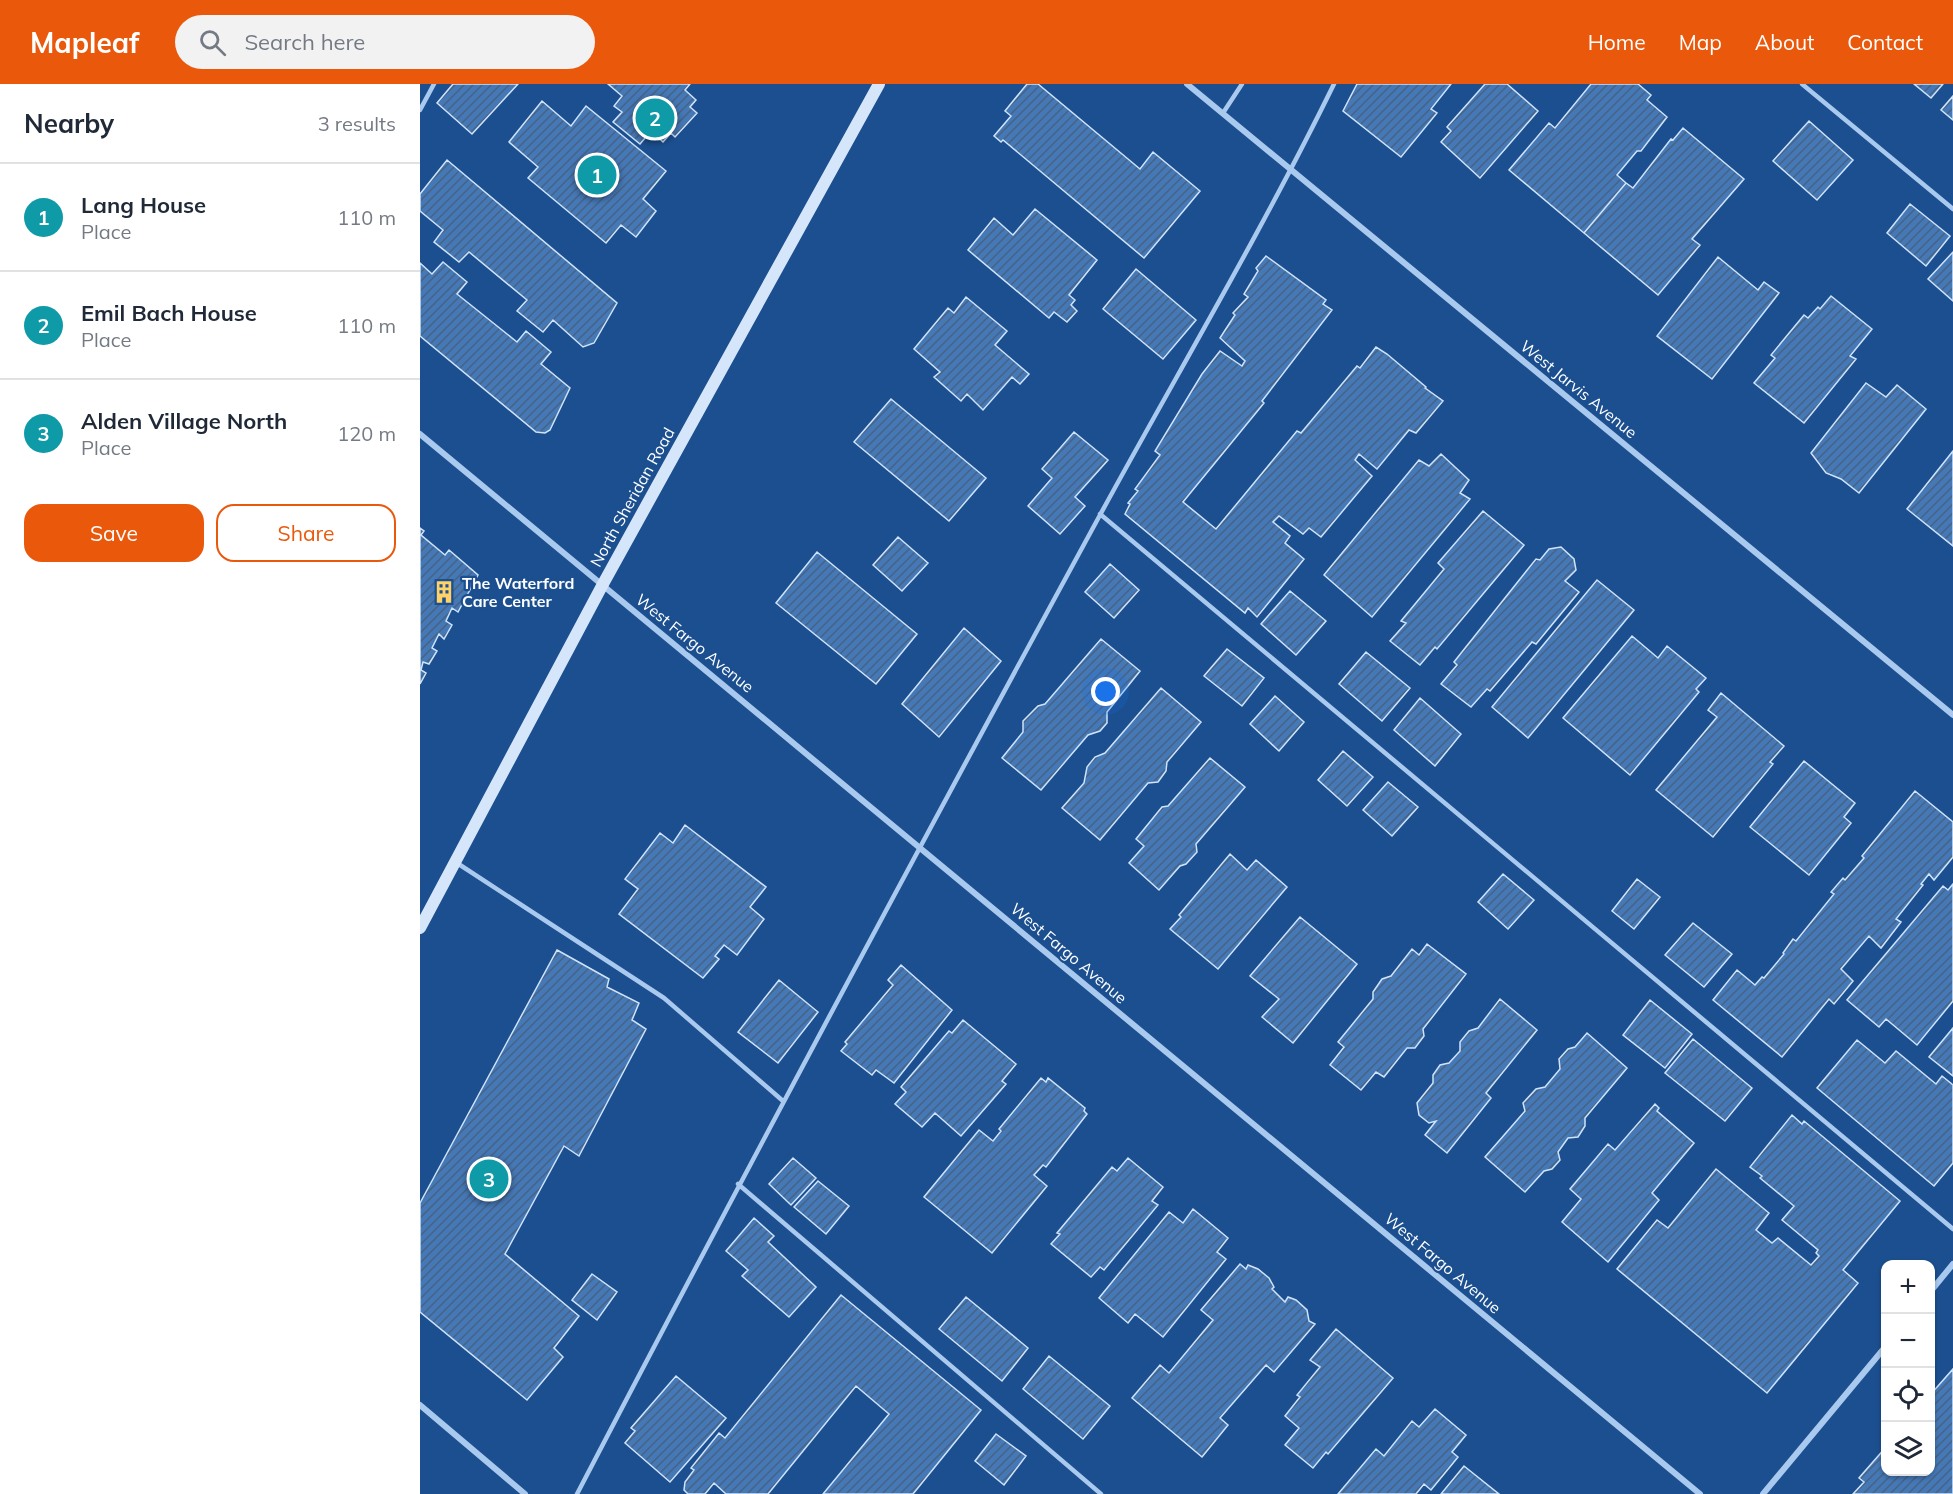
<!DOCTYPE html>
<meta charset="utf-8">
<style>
:root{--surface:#fff;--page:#f2f2f3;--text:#1f2937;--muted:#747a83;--line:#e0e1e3;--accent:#ea580c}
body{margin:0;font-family:Mulish,sans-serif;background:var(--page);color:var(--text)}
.controls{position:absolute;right:18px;bottom:18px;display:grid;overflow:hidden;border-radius:12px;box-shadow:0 2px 4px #0004}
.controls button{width:54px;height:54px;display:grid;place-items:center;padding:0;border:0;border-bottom:2px solid var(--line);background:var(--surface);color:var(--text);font:30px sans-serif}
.you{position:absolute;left:686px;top:608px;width:21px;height:21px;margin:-15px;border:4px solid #fff;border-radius:50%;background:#1a73e8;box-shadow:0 0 0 9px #1a73e833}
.badge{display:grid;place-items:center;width:39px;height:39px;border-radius:50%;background:var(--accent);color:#fff;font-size:20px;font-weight:700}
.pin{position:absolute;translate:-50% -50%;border:3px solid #fff;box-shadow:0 2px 6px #0006}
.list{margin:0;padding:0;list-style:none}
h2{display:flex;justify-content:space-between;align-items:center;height:78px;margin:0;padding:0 24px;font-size:26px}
h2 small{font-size:20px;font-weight:400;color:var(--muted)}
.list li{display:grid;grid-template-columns:39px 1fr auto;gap:18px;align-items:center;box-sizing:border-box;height:108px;padding:0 24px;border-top:2px solid var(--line)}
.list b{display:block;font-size:22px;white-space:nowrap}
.list p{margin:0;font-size:20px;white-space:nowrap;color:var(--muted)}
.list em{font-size:20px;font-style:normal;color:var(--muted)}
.actions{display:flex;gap:12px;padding:18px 24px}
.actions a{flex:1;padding:14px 0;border:2px solid var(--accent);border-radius:18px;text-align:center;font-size:21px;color:var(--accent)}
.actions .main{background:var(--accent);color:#fff}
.icon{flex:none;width:33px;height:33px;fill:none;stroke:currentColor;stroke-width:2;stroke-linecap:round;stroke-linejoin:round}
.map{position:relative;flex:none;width:1533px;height:1410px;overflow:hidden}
header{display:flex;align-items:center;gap:36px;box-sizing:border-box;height:84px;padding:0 30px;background:var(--accent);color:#fff}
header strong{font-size:28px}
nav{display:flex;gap:33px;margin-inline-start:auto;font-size:21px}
.search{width:420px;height:54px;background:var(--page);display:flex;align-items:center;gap:15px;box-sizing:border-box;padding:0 21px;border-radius:33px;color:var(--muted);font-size:22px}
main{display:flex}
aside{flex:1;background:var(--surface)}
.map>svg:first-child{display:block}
</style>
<header>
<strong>Mapleaf</strong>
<div class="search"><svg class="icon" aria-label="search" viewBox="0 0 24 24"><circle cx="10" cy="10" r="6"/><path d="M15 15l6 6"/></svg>Search here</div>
<nav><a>Home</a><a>Map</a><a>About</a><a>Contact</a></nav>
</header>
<main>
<aside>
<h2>Nearby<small>3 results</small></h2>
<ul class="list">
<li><span class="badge" style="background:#0f9aa8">1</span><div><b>Lang House</b><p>Place</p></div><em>110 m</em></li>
<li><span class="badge" style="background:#0f9aa8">2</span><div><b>Emil Bach House</b><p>Place</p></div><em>110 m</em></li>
<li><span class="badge" style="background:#0f9aa8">3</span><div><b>Alden Village North</b><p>Place</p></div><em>120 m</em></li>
</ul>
<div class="actions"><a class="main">Save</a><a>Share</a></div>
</aside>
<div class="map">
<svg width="1533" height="1410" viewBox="0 0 1533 1410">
<defs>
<pattern id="building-hatch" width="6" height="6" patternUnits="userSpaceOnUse" patternTransform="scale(1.5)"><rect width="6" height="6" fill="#4478b7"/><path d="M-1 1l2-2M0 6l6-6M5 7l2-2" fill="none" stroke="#486282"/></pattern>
</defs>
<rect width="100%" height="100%" fill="#1b4f8f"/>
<path fill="url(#building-hatch)" stroke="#cfe3fa" stroke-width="1.5" d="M33 0H98L52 50 17 19Z
M188 0H270L265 6 276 16 270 23 277 29 255 53 251 49 243 58 231 47 220 60 193 38 202 28 194 22 202 12Z
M607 0H618L720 85 733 68 780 107 724 174 583 56 581 58 574 52 591 32 585 27Z
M937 0H1031L1011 25 1017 29 981 73 923 27Z
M1065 0H1087L1118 27 1060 94 1021 58 1031 47 1027 43Z
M1171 0H1218L1231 11 1227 16 1247 33 1221 67H1217L1197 91 1206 99 1164 149 1089 86 1129 39 1135 44Z
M1494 0H1523L1511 14Z
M1533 12V36L1521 26Z
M122 17 151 42 166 22 246 87 223 115 236 127 216 153 201 141 186 159 108 94 118 83 89 58Z
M1389 37 1433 76 1397 116 1353 77Z
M1263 44 1324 95 1272 155 1280 161 1238 211 1164 149 1206 99 1213 104 1251 55 1253 56Z
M27 76 197 219 174 259 163 263 133 236 123 248 97 227 107 216 49 168 39 178 14 158 23 146 0 127V110Z
M1490 120 1530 152 1506 182 1467 149Z
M615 125 677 176 649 211 655 216 651 221 657 227 647 238 634 228 629 234 548 166 574 134 593 151Z
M1533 168V217L1508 195Z
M846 172 906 216 903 220 912 226 842 317 844 319 763 418 796 445 877 347 881 349 937 282 940 284 956 263 967 270 1006 303 1005 304 1023 317 996 349 989 346 957 385 939 370 935 376 952 392 901 453 889 444 883 450 859 432 853 438 870 452 865 459 884 475 837 533 828 524 825 529 705 430 710 420 708 419 718 407 715 405 740 371 735 367 782 290 800 267 822 282 825 277 800 254 815 231 813 229 828 213 824 210 838 187 836 184Z
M1298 173 1338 206 1344 198 1359 209 1292 295 1237 252Z
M23 178 47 198 37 210 97 258 106 247 131 268 121 280 150 304 130 346 125 349 116 348 0 252V179L12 190Z
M716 185 776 236 743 275 683 225Z
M1411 212 1452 245 1430 272 1436 275 1384 339 1334 299 1355 274 1351 271 1384 231 1388 234 1398 223 1400 225Z
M546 213 587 247 575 261 609 290 600 300 592 293 563 326 547 310 541 317 514 293 520 288 494 265 528 224 534 229Z
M1446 299 1466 313 1477 301 1506 325 1439 409 1421 395 1406 389 1391 369Z
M471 315 566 394 529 437 434 358Z
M654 348 688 376 655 413 665 422 640 450 608 422 632 394 622 385Z
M1533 367V462L1487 425Z
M1021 370 1049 396 1040 409 1050 415 952 533 904 491 999 376 1009 382Z
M1063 427 1104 461 1017 565 1015 563 1000 581 970 557 986 539 981 537 1024 485 1018 479Z
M0 444 4 447 1 451 25 471 29 466 58 491 38 528 32 524 26 537 32 541 24 555 19 550 12 564 17 567 9 580 3 578 1 586 6 589 0 600Z
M478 453 508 479 482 507 453 481Z
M1141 463 1154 475 1156 486 1145 497 1159 508 1116 560 1112 558 1070 607 1067 605 1051 623 1021 600 1037 581 1034 578 1116 475 1120 476 1129 465Z
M397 468 497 550 456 600 356 519Z
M690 480 719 506 694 534 665 508Z
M1177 496 1214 526 1108 654 1072 623Z
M870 507 906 537 876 571 841 540Z
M544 544 581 577 519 653 482 620Z
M1212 552 1238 574 1247 562 1286 594 1276 605 1279 608 1210 691 1143 634Z
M681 555 720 587 687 628V639L680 647 668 651 621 706 582 674 603 648V637L618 622 625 620Z
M807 565 844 594 822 622 784 592Z
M946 568 990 604 962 637 919 600Z
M741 604 781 638 747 678 746 687 738 698 728 699 680 756 642 724 664 699 667 683 675 673 685 669Z
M1301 609 1364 662 1350 678 1353 680 1293 753 1236 706 1297 633 1288 626Z
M855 612 884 638 859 667 830 640Z
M1000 614 1041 650 1015 682 974 646Z
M923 667 953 693 927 722 898 696Z
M790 674 825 703 776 760 777 768 766 780 760 782 739 806 709 779 724 762 716 755 742 723 748 722Z
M1384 677 1435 719 1424 733 1431 739 1389 791 1330 743Z
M968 698 998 723 972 752 943 726Z
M1495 707 1533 738V773L1514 796 1509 790 1501 800 1503 801 1476 835 1481 838 1461 864 1449 852 1421 885 1433 897 1414 920 1409 915 1362 973 1293 916 1317 886 1335 901 1342 893 1344 894 1364 870 1363 869 1373 855 1376 857 1414 810 1411 808 1423 794 1425 796 1444 774 1442 772Z
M265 741 346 803 330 823 344 835 317 871 304 861 295 872 299 875 283 894 199 830 218 805 205 795 240 749 253 759Z
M810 770 827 786 836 776 867 803 798 885 750 845 761 833 759 831Z
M1083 790 1114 816 1088 845 1058 818Z
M1217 795 1240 813 1214 845 1192 827Z
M1533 800V917L1497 961 1466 935 1459 943 1427 916 1523 802 1528 806Z
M880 833 937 880 873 959 842 933 859 915 830 892Z
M1273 839 1312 870 1284 903 1245 871Z
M1007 860 1046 890 1003 945 1004 952 995 964H987L964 993 956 988 941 1006 910 981 924 963 918 958 953 915V908L962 895 971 892 992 865 999 871Z
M137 866 189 895 187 903 219 919 212 936 226 945 159 1072 144 1062 85 1170 159 1232 134 1264 143 1273 107 1316 0 1228V1119Z
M481 881 532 926 474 999 456 986 452 991 421 967 427 960 425 958 473 901 468 896Z
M359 896 398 928 358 979 318 948Z
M1080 915 1117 946 1066 1009 1071 1014 1027 1069 1005 1051 1016 1037 1009 1039 999 1031 997 1019 1013 999V991L1020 981 1029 979 1040 967V958L1049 947 1058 944Z
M1230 916 1272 950 1245 984 1203 951Z
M543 936 596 980 582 997 586 1000 541 1052 515 1029 502 1043 475 1020 486 1008 481 1003 529 947 532 949Z
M1533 944V992L1509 973Z
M1167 949 1207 984 1165 1034V1042L1158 1053 1148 1054 1138 1068 1140 1076 1132 1085 1124 1087 1105 1108 1065 1073 1105 1027 1103 1019 1116 1005 1125 1003 1140 985 1139 975 1148 965 1155 963Z
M1273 955 1332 1004 1305 1037 1245 989Z
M1437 956 1465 979 1476 967 1516 1000 1522 992 1533 1001V1079L1514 1102 1397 1004Z
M621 994 626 998 628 994 665 1024 664 1027 667 1030 626 1083 623 1081 614 1091 627 1102 572 1169 504 1113 559 1046 573 1057 581 1047 579 1045Z
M1235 1020 1239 1024 1237 1027 1274 1059 1232 1109 1239 1116 1188 1178 1142 1138 1161 1115 1150 1105 1188 1060 1195 1066Z
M1372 1031 1382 1040 1384 1037 1480 1117 1423 1186 1438 1199 1347 1309 1197 1185 1237 1136 1248 1144 1296 1085 1349 1129 1336 1146 1352 1159 1358 1154 1391 1181 1399 1172 1396 1169 1398 1166 1362 1136 1374 1122 1340 1094 1342 1092 1330 1083Z
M373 1074 396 1094 371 1121 349 1100Z
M708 1074 743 1103 732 1117 738 1121 684 1186 680 1183 671 1193 631 1160 640 1150 637 1149 692 1083 697 1087Z
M398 1097 429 1122 406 1150 374 1123Z
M773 1125 808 1154 797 1168 806 1175 743 1253 715 1230 708 1239 679 1214 749 1128 763 1139Z
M334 1134 354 1152 348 1158 396 1203 369 1233 322 1192 328 1186 306 1167Z
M820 1180 826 1185 828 1181 838 1185 849 1194 854 1203 852 1205 865 1218 868 1213 876 1216 887 1226 889 1237 895 1240 854 1288 846 1281 800 1334 808 1341 782 1373 712 1314 740 1281 749 1289 793 1236 781 1226Z
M172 1190 197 1208 177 1236 152 1216Z
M421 1211 561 1326 493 1410H403L469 1330 436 1302 348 1410H306L294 1399 285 1410H268L264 1406 265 1398 274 1386 271 1384 299 1349 305 1354Z
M546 1213 608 1264 582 1297 519 1245Z
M916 1245 973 1294 908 1370 906 1368 893 1384 865 1361 879 1344 865 1332 880 1313 877 1311 900 1283 890 1276Z
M629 1272 690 1322 663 1355 603 1305Z
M1533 1285V1410H1433L1444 1398 1439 1394 1466 1363V1388H1510V1311Z
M256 1292 306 1334 250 1398 205 1359 215 1347 211 1344Z
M1015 1325 1046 1351 1032 1368 1038 1373 1011 1406 1004 1400 996 1410H918L956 1365 964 1372 992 1337 999 1343Z
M576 1350 606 1372 584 1401 555 1377Z
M1044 1382 1079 1410H1021Z"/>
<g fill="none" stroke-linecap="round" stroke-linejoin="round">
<path stroke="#a9c9ee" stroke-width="4.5" d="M1382 0 1533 125
M0 26 14 0
M803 29 822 0
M680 430 1533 1145
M37 779 244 914 363 1017
M318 1100 681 1410
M157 1410C328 1082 503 756 680 431 758 288 842 147 914 0"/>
<path stroke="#a9c9ee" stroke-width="6" d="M767 0 1533 631
M0 350 1280 1410
M1510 1208 1533 1180
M0 1321 105 1410
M1343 1410 1466 1262"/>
<path stroke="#d6e6fa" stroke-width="12" d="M0 844 183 500 459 0"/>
</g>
<defs>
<g id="building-bare" transform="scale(1.8)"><path d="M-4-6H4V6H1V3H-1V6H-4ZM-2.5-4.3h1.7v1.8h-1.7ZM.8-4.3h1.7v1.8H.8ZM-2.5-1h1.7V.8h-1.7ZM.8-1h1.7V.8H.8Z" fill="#ffd166" stroke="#1b4f8f" stroke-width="2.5" paint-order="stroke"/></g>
</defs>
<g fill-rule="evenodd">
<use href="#building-bare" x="24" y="508"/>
</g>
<g text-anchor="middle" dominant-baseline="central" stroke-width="4.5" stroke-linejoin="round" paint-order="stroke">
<g font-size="16" fill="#fff" stroke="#1b4f8f">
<text transform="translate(1159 305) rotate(39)">West Jarvis Avenue</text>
<text transform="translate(212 413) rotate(-61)">North Sheridan Road</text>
<text transform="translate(275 559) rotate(39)">West Fargo Avenue</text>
<text transform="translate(649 869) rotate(40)">West Fargo Avenue</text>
<text transform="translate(1023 1179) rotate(40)">West Fargo Avenue</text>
</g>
<g font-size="16" font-weight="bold" fill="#fff" stroke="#1b4f8f" text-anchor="start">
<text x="42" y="499">The Waterford<tspan x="42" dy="18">Care Center</tspan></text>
</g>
</g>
</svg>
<div class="controls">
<button>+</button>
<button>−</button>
<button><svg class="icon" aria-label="locate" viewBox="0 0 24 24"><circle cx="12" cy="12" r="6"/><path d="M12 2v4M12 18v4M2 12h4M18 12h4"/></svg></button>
<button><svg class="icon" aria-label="layers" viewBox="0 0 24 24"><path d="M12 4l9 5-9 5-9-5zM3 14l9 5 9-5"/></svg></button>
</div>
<div class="you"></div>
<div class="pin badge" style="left:177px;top:91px;background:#0f9aa8">1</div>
<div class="pin badge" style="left:235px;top:34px;background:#0f9aa8">2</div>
<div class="pin badge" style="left:69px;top:1095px;background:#0f9aa8">3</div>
</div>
</main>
